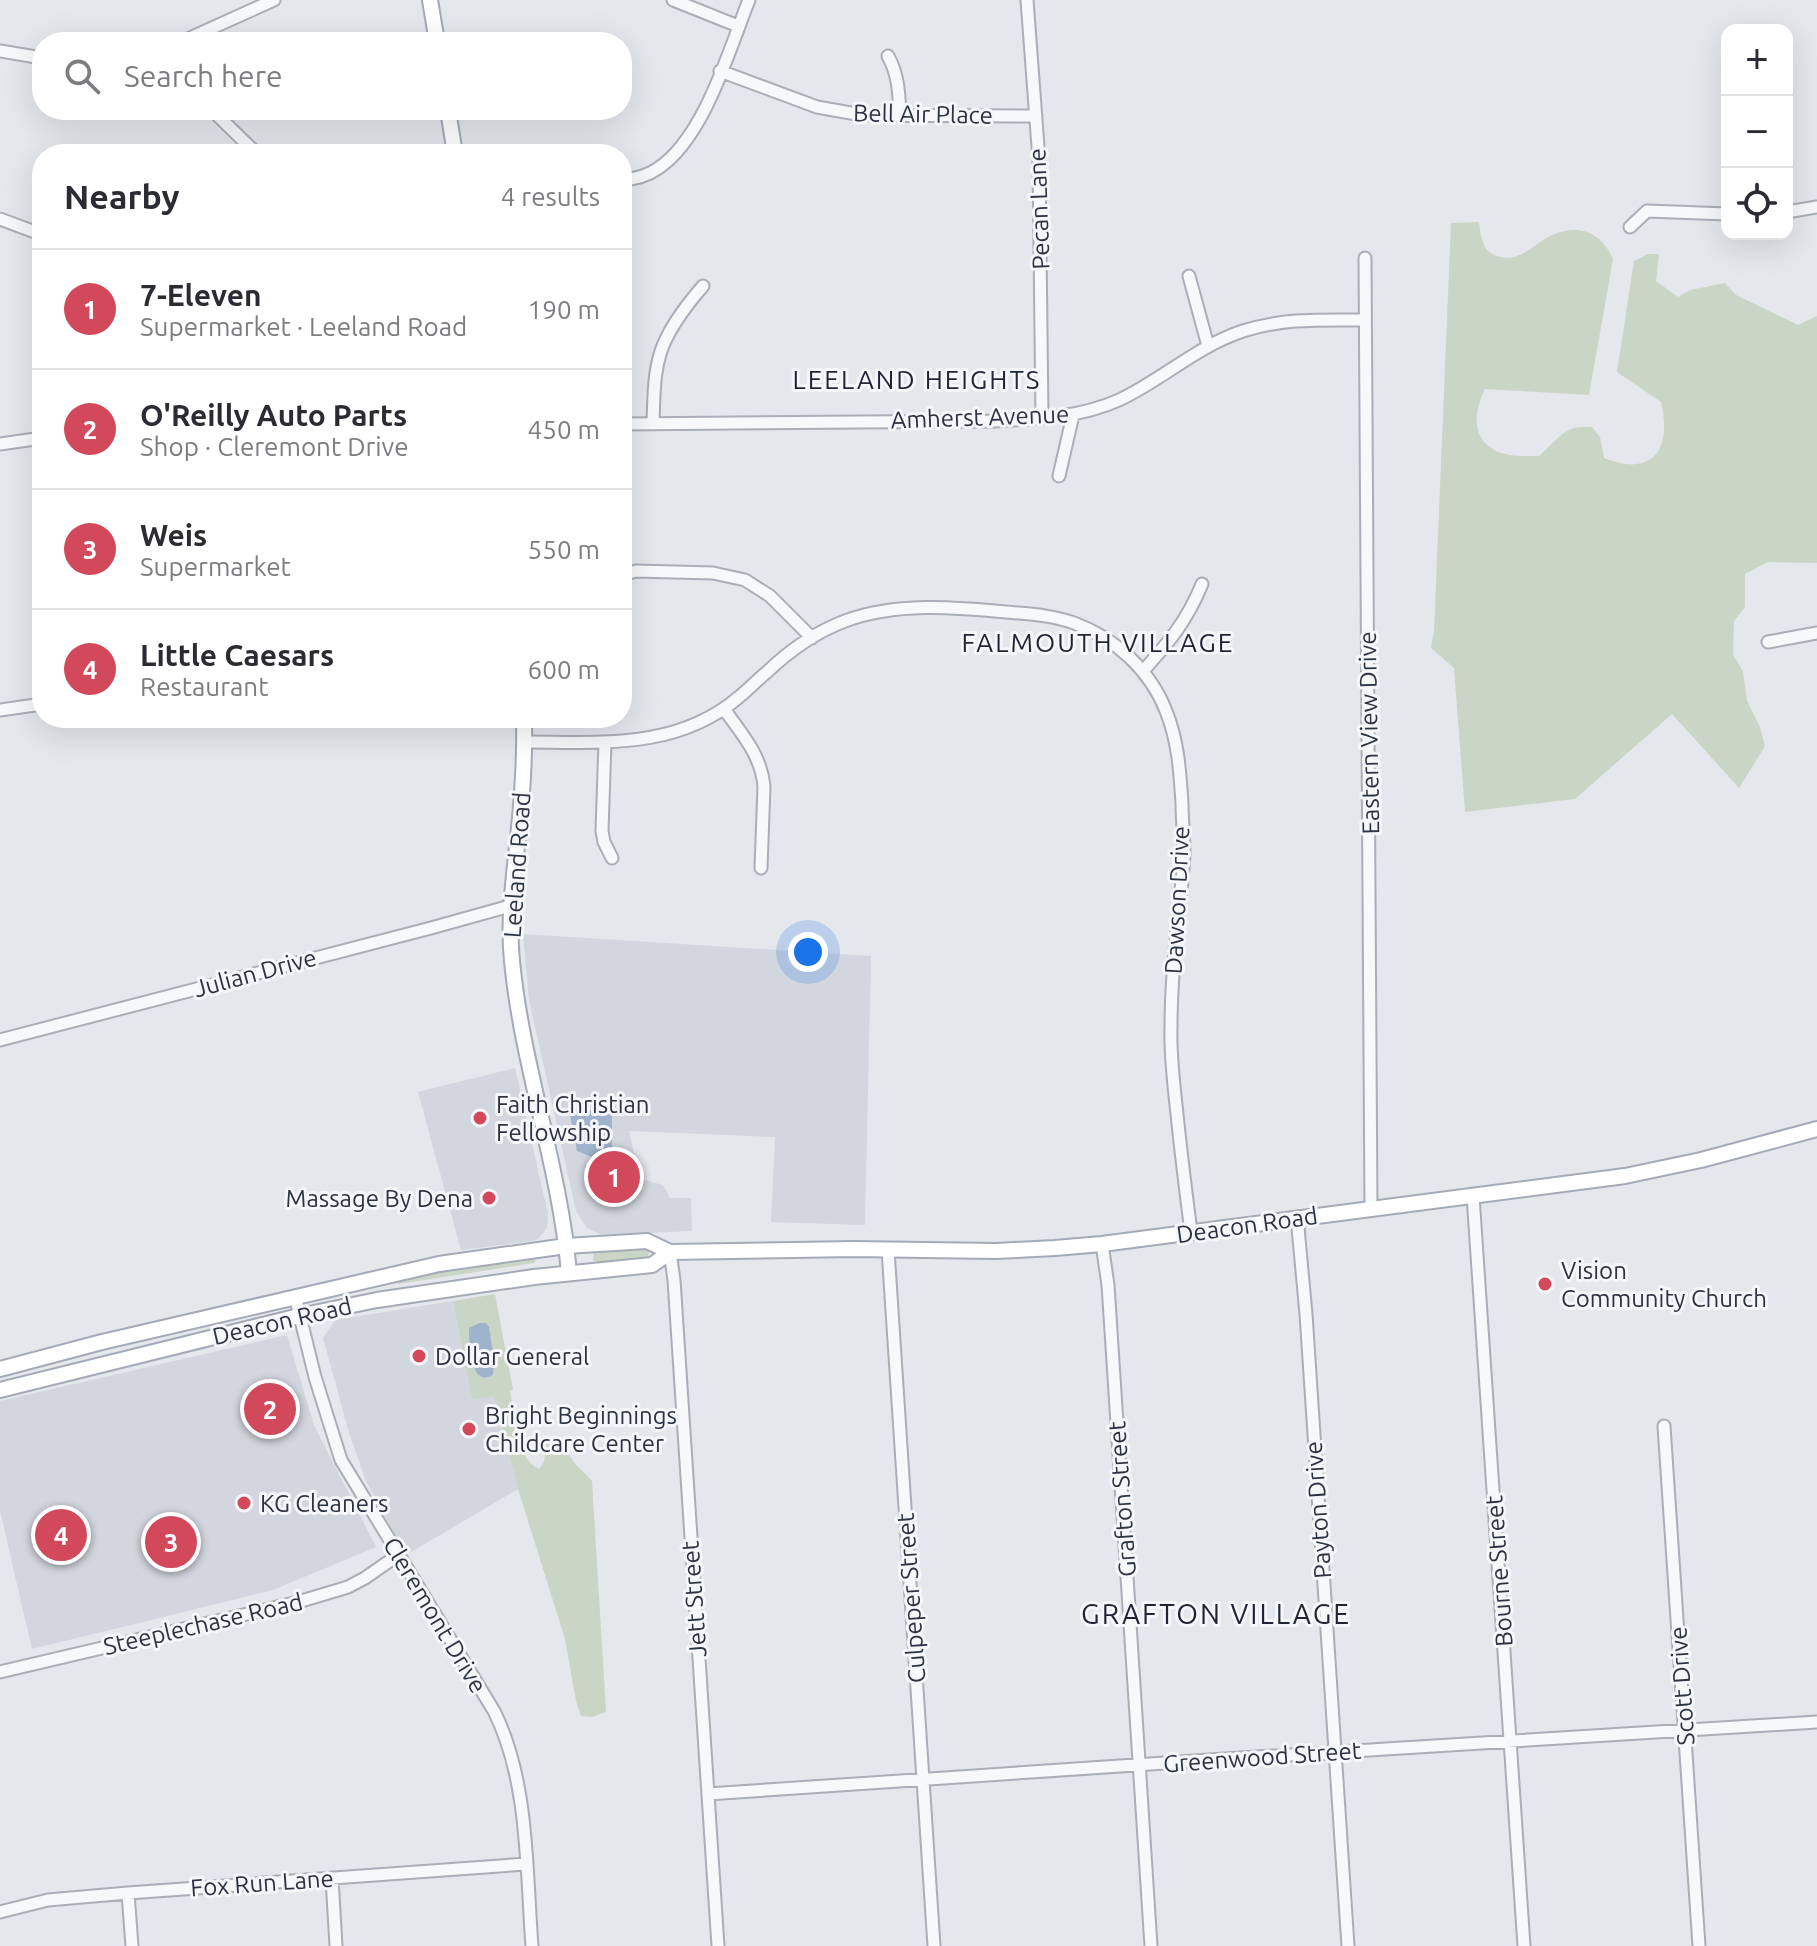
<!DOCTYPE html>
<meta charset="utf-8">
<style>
:root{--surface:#fff;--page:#f2f2f3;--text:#2b2b33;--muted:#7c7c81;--line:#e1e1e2;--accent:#d1495b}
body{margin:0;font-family:Ubuntu,sans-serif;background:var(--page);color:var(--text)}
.controls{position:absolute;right:24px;top:24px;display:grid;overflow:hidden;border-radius:16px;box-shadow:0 8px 32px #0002}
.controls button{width:72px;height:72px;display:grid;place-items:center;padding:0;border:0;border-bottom:2px solid var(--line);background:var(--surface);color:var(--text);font:40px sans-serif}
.you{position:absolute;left:808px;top:952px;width:28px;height:28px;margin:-20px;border:6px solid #fff;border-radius:50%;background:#1a73e8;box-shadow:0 0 0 12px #1a73e833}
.badge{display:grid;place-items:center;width:52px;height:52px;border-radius:50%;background:var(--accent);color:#fff;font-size:26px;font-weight:700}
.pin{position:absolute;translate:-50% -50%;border:4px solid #fff;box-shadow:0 2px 8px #0006}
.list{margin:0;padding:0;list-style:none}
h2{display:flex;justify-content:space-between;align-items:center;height:104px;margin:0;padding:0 32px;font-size:34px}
h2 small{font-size:26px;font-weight:400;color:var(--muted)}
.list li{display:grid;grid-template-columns:52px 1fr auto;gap:24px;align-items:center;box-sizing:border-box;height:120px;padding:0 32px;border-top:2px solid var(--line)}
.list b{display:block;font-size:30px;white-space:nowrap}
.list p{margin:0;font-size:26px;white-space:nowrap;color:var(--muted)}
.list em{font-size:26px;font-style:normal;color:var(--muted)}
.icon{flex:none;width:44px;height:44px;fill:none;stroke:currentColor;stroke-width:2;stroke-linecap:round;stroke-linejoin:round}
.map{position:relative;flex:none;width:1817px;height:1946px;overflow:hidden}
.search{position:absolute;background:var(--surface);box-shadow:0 8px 32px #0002;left:32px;top:32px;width:600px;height:88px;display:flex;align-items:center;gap:20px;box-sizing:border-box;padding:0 28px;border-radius:32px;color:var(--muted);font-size:30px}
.panel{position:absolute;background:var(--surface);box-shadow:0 8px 32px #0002;left:32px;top:144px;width:600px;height:584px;border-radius:32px}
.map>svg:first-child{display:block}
</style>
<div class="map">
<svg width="1817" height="1946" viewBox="0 0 1817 1946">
<rect width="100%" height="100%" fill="#e4e7ec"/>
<path fill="#d2d6de" d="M523 934 871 956 865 1225 771 1222 775 1137 629 1131 640 1179 663 1185 670 1198H691L692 1231 602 1235 587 1228 576 1211 529 1000Z
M515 1068 548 1214 547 1228 538 1239 532 1241 461 1250 418 1092Z
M453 1301 472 1400 494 1395 518 1489 406 1555 366 1481 350 1436 323 1338 335 1320Z
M287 1335 314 1425 376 1547 273 1590 32 1649 0 1511V1401Z"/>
<path fill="#c9d6c5" d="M1479 222C1481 237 1482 253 1500 257 1523 262 1537 240 1557 233 1584 224 1603 236 1613 259L1589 395 1485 389C1475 409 1470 437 1494 450 1507 457 1525 456 1539 456 1559 439 1563 425 1592 427L1600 437 1604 458C1654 478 1672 449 1661 402L1617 372 1634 261 1648 254H1659L1656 281 1678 297 1690 290 1725 283 1736 295 1798 325 1817 316V563L1768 562 1745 574V607L1734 621 1733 654 1743 672 1747 701 1760 727 1765 746 1739 788 1672 714 1575 799 1465 812 1454 668 1431 648 1434 632 1451 223Z
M641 1247 646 1248 649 1252 648 1256 644 1259 601 1264 593 1260 594 1251Z
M534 1257 536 1260 534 1263 398 1284V1282L450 1268Z
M495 1294 513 1390 510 1391C514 1413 516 1459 539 1469L544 1462 546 1443C564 1443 564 1447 573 1461 576 1466 587 1474 592 1481L606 1712 592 1717 581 1716 576 1701 565 1639 518 1489 494 1396 472 1400 453 1301Z"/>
<path fill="#9fb4cc" d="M577 1110 612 1111V1147L607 1155 592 1157 577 1151 570 1115 572 1111Z
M479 1323H486L489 1327 494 1360 493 1375C488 1377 485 1379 480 1376 470 1369 469 1339 469 1328Z"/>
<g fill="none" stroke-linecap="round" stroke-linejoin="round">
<g stroke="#a9aeb7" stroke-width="15">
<path id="minor" d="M673 0 738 26
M1027 0 1039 160 1042 418
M181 42 274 0
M0 51 42 58
M888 56C899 76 899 95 900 116
M720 71 817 107 862 115 1036 116
M212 110 257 154
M622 180C635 179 647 176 657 169 704 139 729 50 749 0
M1787 212 1817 207
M0 219 35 232
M1630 227 1647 211 1727 214
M1365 258 1371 1208
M1189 276 1208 346
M622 424 992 421C1036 419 1079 418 1119 400 1162 380 1197 346 1243 331 1283 318 1323 320 1365 320
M653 424C654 395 653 363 667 337 676 319 690 301 703 286
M0 444 42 438
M1059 476 1073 415
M622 575 636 571 713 573 745 580 770 596 812 638
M1768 642 1817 633
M1143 671C1169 642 1187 621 1202 584
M724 709C742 734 761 755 764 786L761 868
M0 710 42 704
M525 742C601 742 677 750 739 697 749 689 757 680 767 672 789 651 816 632 845 621 896 602 954 607 1006 612 1029 614 1052 615 1074 623 1115 638 1150 670 1166 711 1178 740 1180 772 1182 803 1182 819 1184 836 1184 853 1183 882 1178 911 1176 940 1173 969 1171 998 1171 1027 1170 1056 1174 1086 1177 1114 1181 1154 1186 1193 1191 1232
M605 742 602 831 604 842 612 858
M0 1040 431 928 510 906
M1473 1196 1524 1946
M1297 1217 1306 1314 1348 1946
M1102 1244 1108 1285 1151 1946
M888 1250 934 1946
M670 1252 674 1280 718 1946
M295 1296 315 1377 341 1460 494 1711C529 1781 526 1869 532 1946
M1664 1426 1699 1946
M0 1672 298 1602 348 1587 365 1578 398 1555
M708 1794 1209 1760 1817 1722
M332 1878 336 1946
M128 1893 132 1946
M0 1912 48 1900 128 1893 526 1864"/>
</g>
<g stroke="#a3abb8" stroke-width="18">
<path id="major" d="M430 0 437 42
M448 110 455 154
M524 718C525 761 522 803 517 846 513 885 508 922 512 961 522 1066 560 1167 569 1273
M0 1369 102 1342 439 1264 566 1246 647 1241 670 1252 854 1249 996 1251 1055 1248 1102 1244 1625 1176 1701 1160 1817 1129
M0 1390 299 1316 377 1300 534 1277 652 1265 670 1252"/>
</g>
<use href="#minor" stroke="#f7f8fa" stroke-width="11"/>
<use href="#major" stroke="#fff" stroke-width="14"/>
</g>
<g fill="#d1495b" stroke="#f4f6f9" stroke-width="3">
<circle cx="480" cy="1118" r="8"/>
<circle cx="489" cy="1198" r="8"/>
<circle cx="1545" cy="1284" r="8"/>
<circle cx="419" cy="1356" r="8"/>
<circle cx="469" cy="1429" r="8"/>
<circle cx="244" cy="1503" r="8"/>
</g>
<g text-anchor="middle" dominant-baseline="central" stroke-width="6" stroke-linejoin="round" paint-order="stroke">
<g font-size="24" fill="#2b3445" stroke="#f4f6f9">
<text transform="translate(923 114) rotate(1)">Bell Air Place</text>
<text transform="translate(1039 209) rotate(-92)">Pecan Lane</text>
<text transform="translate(980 417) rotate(-2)">Amherst Avenue</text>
<text transform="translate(1369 733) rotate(-91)">Eastern View Drive</text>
<text transform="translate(517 865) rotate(-86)">Leeland Road</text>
<text transform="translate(1177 900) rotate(-87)">Dawson Drive</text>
<text transform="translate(255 973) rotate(-15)">Julian Drive</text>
<text transform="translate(1247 1225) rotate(-8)">Deacon Road</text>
<text transform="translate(282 1321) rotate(-13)">Deacon Road</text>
<text transform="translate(1122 1499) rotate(-94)">Grafton Street</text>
<text transform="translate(1318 1510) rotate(-94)">Payton Drive</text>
<text transform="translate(1499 1571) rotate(-94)">Bourne Street</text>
<text transform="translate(911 1598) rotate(-94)">Culpeper Street</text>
<text transform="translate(694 1599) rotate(-94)">Jett Street</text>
<text transform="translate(435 1615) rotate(59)">Cleremont Drive</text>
<text transform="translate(203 1624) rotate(-13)">Steeplechase Road</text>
<text transform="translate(1682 1686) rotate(-94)">Scott Drive</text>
<text transform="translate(1262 1757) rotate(-4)">Greenwood Street</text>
<text transform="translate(262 1883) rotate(-4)">Fox Run Lane</text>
</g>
<g font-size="24" fill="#2b3445" stroke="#f4f6f9" text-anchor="start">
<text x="496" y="1104">Faith Christian<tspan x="496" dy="28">Fellowship</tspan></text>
<text x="473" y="1198" text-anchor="end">Massage By Dena</text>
<text x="1561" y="1270">Vision<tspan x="1561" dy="28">Community Church</tspan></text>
<text x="435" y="1356">Dollar General</text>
<text x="485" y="1415">Bright Beginnings<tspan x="485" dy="28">Childcare Center</tspan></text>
<text x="260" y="1503">KG Cleaners</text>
</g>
<g font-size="26" letter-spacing="2" fill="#1d2536" stroke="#f4f6f9">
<text x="917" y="379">LEELAND HEIGHTS</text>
<text x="1098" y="642">FALMOUTH VILLAGE</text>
</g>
<g font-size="28" letter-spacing="2" fill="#1d2536" stroke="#f4f6f9">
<text x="1216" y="1613">GRAFTON VILLAGE</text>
</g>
</g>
</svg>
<div class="controls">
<button>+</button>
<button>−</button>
<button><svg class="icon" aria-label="locate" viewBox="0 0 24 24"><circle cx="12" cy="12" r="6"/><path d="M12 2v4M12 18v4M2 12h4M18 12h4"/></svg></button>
</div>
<div class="you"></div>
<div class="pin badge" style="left:614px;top:1177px">1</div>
<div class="pin badge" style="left:270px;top:1409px">2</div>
<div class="pin badge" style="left:171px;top:1542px">3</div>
<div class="pin badge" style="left:61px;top:1535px">4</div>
<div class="search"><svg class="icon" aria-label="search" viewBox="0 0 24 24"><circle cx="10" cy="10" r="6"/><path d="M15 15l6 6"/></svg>Search here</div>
<section class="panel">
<h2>Nearby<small>4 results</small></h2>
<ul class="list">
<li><span class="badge">1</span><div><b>7-Eleven</b><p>Supermarket · Leeland Road</p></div><em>190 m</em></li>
<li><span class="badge">2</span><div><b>O'Reilly Auto Parts</b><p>Shop · Cleremont Drive</p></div><em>450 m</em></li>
<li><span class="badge">3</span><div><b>Weis</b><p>Supermarket</p></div><em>550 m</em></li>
<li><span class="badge">4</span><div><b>Little Caesars</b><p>Restaurant</p></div><em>600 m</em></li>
</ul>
</section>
</div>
